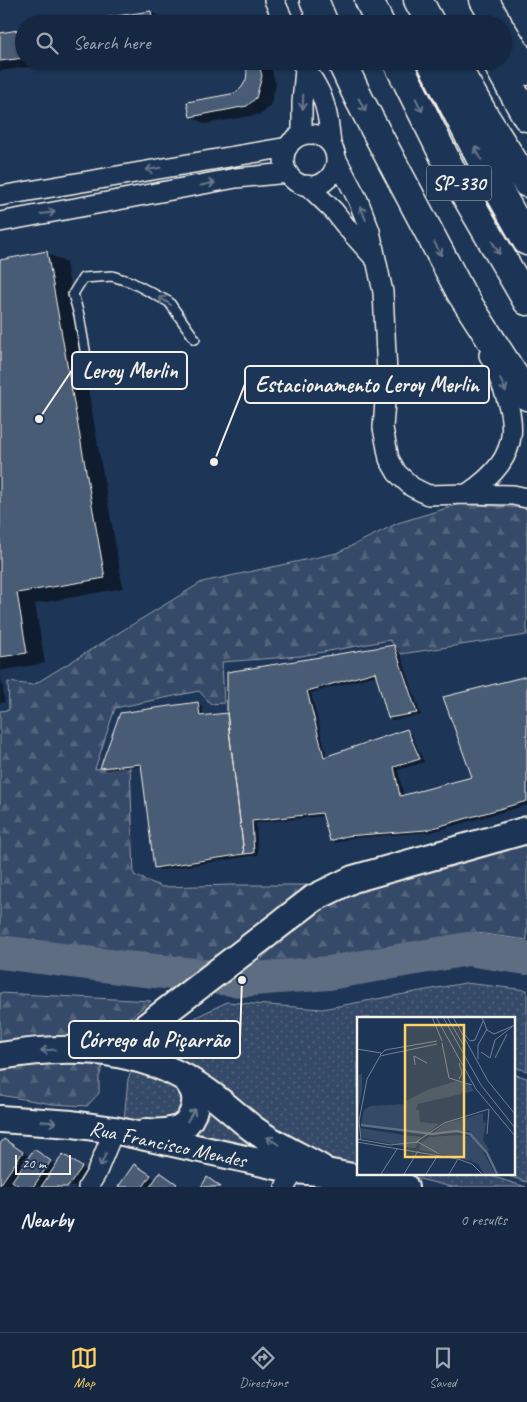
<!DOCTYPE html>
<meta charset="utf-8">
<style>
:root{--surface:#162841;--page:#1f3048;--text:#f1f3f6;--muted:#9ea6b1;--line:#35445a;--accent:#ffd166}
body{margin:0;font-family:Caveat,sans-serif;background:var(--page);color:var(--text)}
.scale{position:absolute;left:15px;bottom:12px;width:56px;box-sizing:border-box;padding-left:5px;border:2px solid #f4f1e8;border-top:0;font-size:14px;line-height:18px;white-space:nowrap;color:#f4f1e8;-webkit-text-stroke:4px #1d3557;paint-order:stroke}
.list{margin:0;padding:0;list-style:none}
h2{display:flex;justify-content:space-between;align-items:center;height:65px;margin:0;padding:0 20px;font-size:21px}
h2 small{font-size:16px;font-weight:400;color:var(--muted)}
.icon{flex:none;width:28px;height:28px;fill:none;stroke:currentColor;stroke-width:2;stroke-linecap:round;stroke-linejoin:round}
.map{position:relative;flex:none;width:527px;height:1187px;overflow:hidden}
.search{position:absolute;background:var(--surface);box-shadow:0 1px 4px #0004;left:15px;right:15px;top:15px;height:55px;display:flex;align-items:center;gap:12px;box-sizing:border-box;padding:0 18px;border-radius:28px;color:var(--muted);font-size:19px}
.sheet{height:145px;background:var(--surface)}
nav{display:flex;justify-content:space-around;align-items:center;box-sizing:border-box;height:70px;border-top:1px solid var(--line);background:var(--surface);font-size:14px;color:var(--muted)}
nav a{display:grid;justify-items:center;gap:2px}
nav .on{color:var(--accent)}
.map>svg:first-child{display:block}
</style>
<div class="map">
<svg width="527" height="1187" viewBox="0 0 527 1187">
<defs>
<pattern id="forest-firs" width="22" height="20" patternUnits="userSpaceOnUse" patternTransform="scale(1.25)"><rect width="22" height="20" fill="#354a67"/><path d="M5 1l3.5 6h-7zM16 11l3.5 6h-7z" fill="#53657d"/></pattern>
<pattern id="park-dots" width="8" height="8" patternUnits="userSpaceOnUse" patternTransform="scale(1.25)"><rect width="8" height="8" fill="#354a67"/><path d="M2 2h.1M6 6h.1" fill="none" stroke="#53657d" stroke-width="1.8" stroke-linecap="round"/></pattern>
</defs>
<rect width="100%" height="100%" fill="#1d3557"/>
<filter id="ink" filterUnits="userSpaceOnUse"><feTurbulence type="fractalNoise" baseFrequency=".02" numOctaves="2"/><feDisplacementMap in="SourceGraphic" scale="10" xChannelSelector="R" yChannelSelector="G"/><feConvolveMatrix kernelMatrix="1 2 1 2 8 2 1 2 1" color-interpolation-filters="sRGB"/></filter>
<g filter="url(#ink)">
<path fill="url(#forest-firs)" stroke="#949ea8" d="M460 504 527 508V635L401 654 390 640 301 656 222 662 224 703 211 704 199 691 115 708 95 769 130 765 134 875 162 887 231 885H306L263 924 209 966 0 941V711L9 710 8 682 33 685 202 582 337 553 398 523Z
M527 842V940L477 933 336 960 257 963 308 916 353 891Z
M0 993 151 1001 117 1028 99 1077V1093L87 1106 52 1104 0 1095Z"/>
<path fill="url(#park-dots)" stroke="#949ea8" d="M465 983 527 990V1071L513 1067V1018H358V1166L215 1140 124 1120 128 1079 142 1047 180 1025 227 1002 322 1009Z
M513 1074 527 1078V1182L499 1173H513Z
M395 1173H481L526 1187H452Z"/>
<path fill="#0007" d="M151 12 166 20V24H69Z
M24 30V61H69L0 71V34Z
M245 61H267L271 67 276 85 270 106 262 114 205 124 191 116 238 93 247 80 248 71Z
M47 253 66 263 123 588 35 604 45 663 0 671V261Z
M394 646 399 649 421 715 393 720 389 718 377 675 311 693 327 757 407 730 411 733 424 762 398 770 404 797 474 778 527 677V805L431 832 351 838 335 843 333 841 352 836V833L333 839V841L331 840 324 816 256 823 258 855 160 870 155 867 143 766 106 770 102 767 198 704 202 706 204 717 229 715Z
M0 671 5 702 0 703Z
M14 1146 30 1157H44L57 1166 64 1155 91 1173 82 1187H22L15 1182 12 1187H0V1147Z
M144 1171 156 1180H170L181 1187H120Z"/>
<g fill="none" stroke-linecap="round" stroke-linejoin="round">
<path stroke="#5e6d82" stroke-width="34" d="M0 952 126 968 242 980 329 973 468 949 527 958"/>
</g>
<path fill="#485b74" stroke="#f4f1e8" d="M151 11 153 24H61Z
M24 29V58L0 61V33Z
M244 61H258L262 76 256 98 247 106 190 117 187 102 231 94 237 92 242 87 246 80 247 72Z
M47 251 105 578 17 593 27 653 0 657V260Z
M394 645 417 713 388 718 375 672 307 691 324 757 407 729 420 759 394 767 400 796 472 777 443 697 527 676V801L426 830 346 836 330 841 322 813 252 821 254 853 244 854 227 713V672Z
M198 702 200 716 227 713 244 854 154 868 141 764 100 768 120 713Z
M4 1139 23 1152 0 1185V1144Z
M34 1149 51 1161 33 1187H20L12 1181Z
M63 1154 82 1167 68 1187H41Z
M134 1164 151 1175 143 1187H118Z
M160 1172 177 1184 174 1187H150Z
M207 1177 221 1187H201Z"/>
<g fill="none" stroke-linecap="round" stroke-linejoin="round">
<g stroke="#f4f1e8" stroke-width="12">
<path id="lane" d="M86 356 79 315 73 294 83 278 112 276 131 282 169 302 195 339"/>
</g>
<g stroke="#f4f1e8" stroke-width="22">
<path id="street" d="M274 0 285 24
M301 61C305 70 312 77 316 85 327 103 329 124 331 144
M284 160a26 26 0 1 1 52 0a26 26 0 1 1-52 0Z
M302 135V103L305 69
M336 158 358 200 370 231 383 292 387 374 383 428 389 459 397 473 412 487 428 495 467 494 513 495 527 498
M307 185 334 211 348 229 375 259
M0 196 288 147
M0 222 236 178 288 173
M467 494C527 454 518 418 489 355
M88 1187 96 1174 114 1130
M285 1187 295 1170"/>
</g>
<g stroke="#f4f1e8" stroke-width="30">
<path id="secondary" d="M96 1050 128 1038 143 1029 314 898 353 879 527 830
M0 1056C64 1045 127 1046 185 1078 210 1091 230 1110 252 1128 273 1144 298 1155 321 1168
M0 1119 72 1124 114 1130 295 1170 331 1173 405 1187
M147 1132C157 1133 169 1132 178 1129 192 1123 198 1105 194 1092 192 1087 188 1082 186 1078"/>
</g>
<g stroke="#f4f1e8" stroke-width="31">
<path id="highway" d="M314 0 324 24
M369 0 380 24
M418 0 431 24
M484 0 498 24
M503 32 527 71
M341 61 359 99 461 293 527 396
M397 61 451 170 527 301
M431 61 482 161 527 241
M453 61 485 117 527 183
M496 61 527 117"/>
</g>
<use href="#lane" stroke="#1d3557" stroke-width="9"/>
<use href="#street" stroke="#1d3557" stroke-width="19"/>
<use href="#secondary" stroke="#1d3557" stroke-width="26"/>
<use href="#highway" stroke="#1d3557" stroke-width="28"/>
</g>
<defs><path id="oneway-shaft" d="M-6 0H5M1.5-3L5.5 0L1.5 3" fill="none" stroke-width="1.6" stroke-linecap="round" stroke-linejoin="round" transform="scale(1.25)"/></defs>
<g stroke="#68778a">
<use href="#oneway-shaft" transform="translate(303 102) rotate(92)"/>
<use href="#oneway-shaft" transform="translate(362 105) rotate(63)"/>
<use href="#oneway-shaft" transform="translate(419 105) rotate(64)"/>
<use href="#oneway-shaft" transform="translate(478 153) rotate(-117)"/>
<use href="#oneway-shaft" transform="translate(153 169) rotate(170)"/>
<use href="#oneway-shaft" transform="translate(208 184) rotate(-12)"/>
<use href="#oneway-shaft" transform="translate(48 213) rotate(-10)"/>
<use href="#oneway-shaft" transform="translate(363 213) rotate(-112)"/>
<use href="#oneway-shaft" transform="translate(496 248) rotate(60)"/>
<use href="#oneway-shaft" transform="translate(438 249) rotate(62)"/>
<use href="#oneway-shaft" transform="translate(165 301) rotate(-146)"/>
<use href="#oneway-shaft" transform="translate(503 385) rotate(66)"/>
<use href="#oneway-shaft" transform="translate(48 1050) rotate(176)"/>
<use href="#oneway-shaft" transform="translate(191 1115) rotate(-60)"/>
<use href="#oneway-shaft" transform="translate(49 1122) rotate(5)"/>
<use href="#oneway-shaft" transform="translate(273 1141) rotate(-148)"/>
<use href="#oneway-shaft" transform="translate(103 1160) rotate(114)"/>
</g>
</g>
<g text-anchor="middle" dominant-baseline="central" stroke-width="4.5" stroke-linejoin="round" paint-order="stroke">
<rect fill="#1d3557" stroke="#b4b9bc" stroke-width="1" x="426.5" y="165.5" width="65" height="35" rx="4"/>
<g font-size="20" font-weight="bold" fill="#f4f1e8">
<text x="459" y="183">SP-330</text>
</g>
<g font-size="21" fill="#f4f1e8" stroke="#1d3557">
<text transform="translate(168 1144) rotate(12)">Rua Francisco Mendes</text>
</g>
</g>
<g transform="translate(357 1017)">
<rect width="158" height="158" fill="#1d3557"/>
<path d="M99 64 112 67 117 74 61 87 59 93H62L63 105 82 107 71 116 4 107 7 93 13 89 49 87V84L70 73ZM126 96V105L129 106 126 123 132 133 130 135 112 114 77 115 87 107ZM3 111 46 118 65 120 58 131H54L5 121Z" fill="#354a67"/>
<path d="M5 57V74L0 100V58ZM100 118 112 119 122 127 138 157H127L121 147 114 144 115 140 113 144 62 133 64 125 73 120Z" fill="#354a67"/>
<path fill="none" stroke="#5e6d82" stroke-width="2.5" d="M4 108 75 117 100 114 113 117 130 136 140 157"/>
<path fill="none" stroke="#738091" stroke-width="1" d="M75 0 85 24M79 0 119 72 158 119M86 0 124 68 158 111M90 0 107 29M96 0 131 64 158 97M125 0 130 13 137 17 158 8M108 18 113 24 118 23 126 4M85 26 92 61 115 68M0 32 24 36M124 35 133 41 138 23 155 10M23 38 28 33 80 24M138 41 150 17M121 42V28L130 12M102 46 105 56 102 62M58 48 57 39 70 46M130 117 132 92M0 122 33 128 61 125 82 137M4 123 2 104 10 62 23 39 80 27M0 125 101 142 115 147 125 157M59 125 87 106 132 92M24 157 40 132M47 157 61 134M69 157 81 138M92 157 101 142"/>
<path fill="#ffd166" fill-opacity="0.15" stroke="#ffd166" stroke-width="2.5" d="M48 8H107V140H48Z"/>
<rect width="158" height="158" fill="none" stroke="#f4f1e8" stroke-width="2.5"/>
</g>
<path fill="none" stroke="#f4f1e8" stroke-width="2" d="M39 419L72 370M214 462L245 384M242 980L240 1039"/>
<g fill="#f4f1e8" stroke="#1d3557" stroke-width="2">
<circle cx="39" cy="419" r="5"/>
<circle cx="214" cy="462" r="5"/>
<circle cx="242" cy="980" r="5"/>
</g>
<g fill="#1d3557" stroke="#f4f1e8" stroke-width="2">
<rect x="72" y="352" width="115" height="37" rx="5"/>
<rect x="245" y="366" width="244" height="37" rx="5"/>
<rect x="69" y="1021" width="171" height="37" rx="5"/>
</g>
<g font-size="22" text-anchor="middle" font-weight="bold" fill="#f4f1e8">
<text x="130" y="378">Leroy Merlin</text>
<text x="367" y="392">Estacionamento Leroy Merlin</text>
<text x="154" y="1047">Córrego do Piçarrão</text>
</g>
</svg>
<div class="scale">20 m</div>
<div class="search"><svg class="icon" aria-label="search" viewBox="0 0 24 24"><circle cx="10" cy="10" r="6"/><path d="M15 15l6 6"/></svg>Search here</div>
</div>
<section class="sheet">
<h2>Nearby<small>0 results</small></h2>
<ul class="list">
</ul>
</section>
<nav>
<a class="on"><svg class="icon" aria-label="map" viewBox="0 0 24 24"><path d="M3 6l6-2 6 2 6-2v14l-6 2-6-2-6 2zM9 4v14M15 6v14"/></svg>Map</a>
<a><svg class="icon" aria-label="directions" viewBox="0 0 24 24"><path d="M12 3l9 9-9 9-9-9zM9 14v-3h6M13 9l2 2-2 2"/></svg>Directions</a>
<a><svg class="icon" aria-label="saved" viewBox="0 0 24 24"><path d="M7 4h10v16l-5-4-5 4z"/></svg>Saved</a>
</nav>
